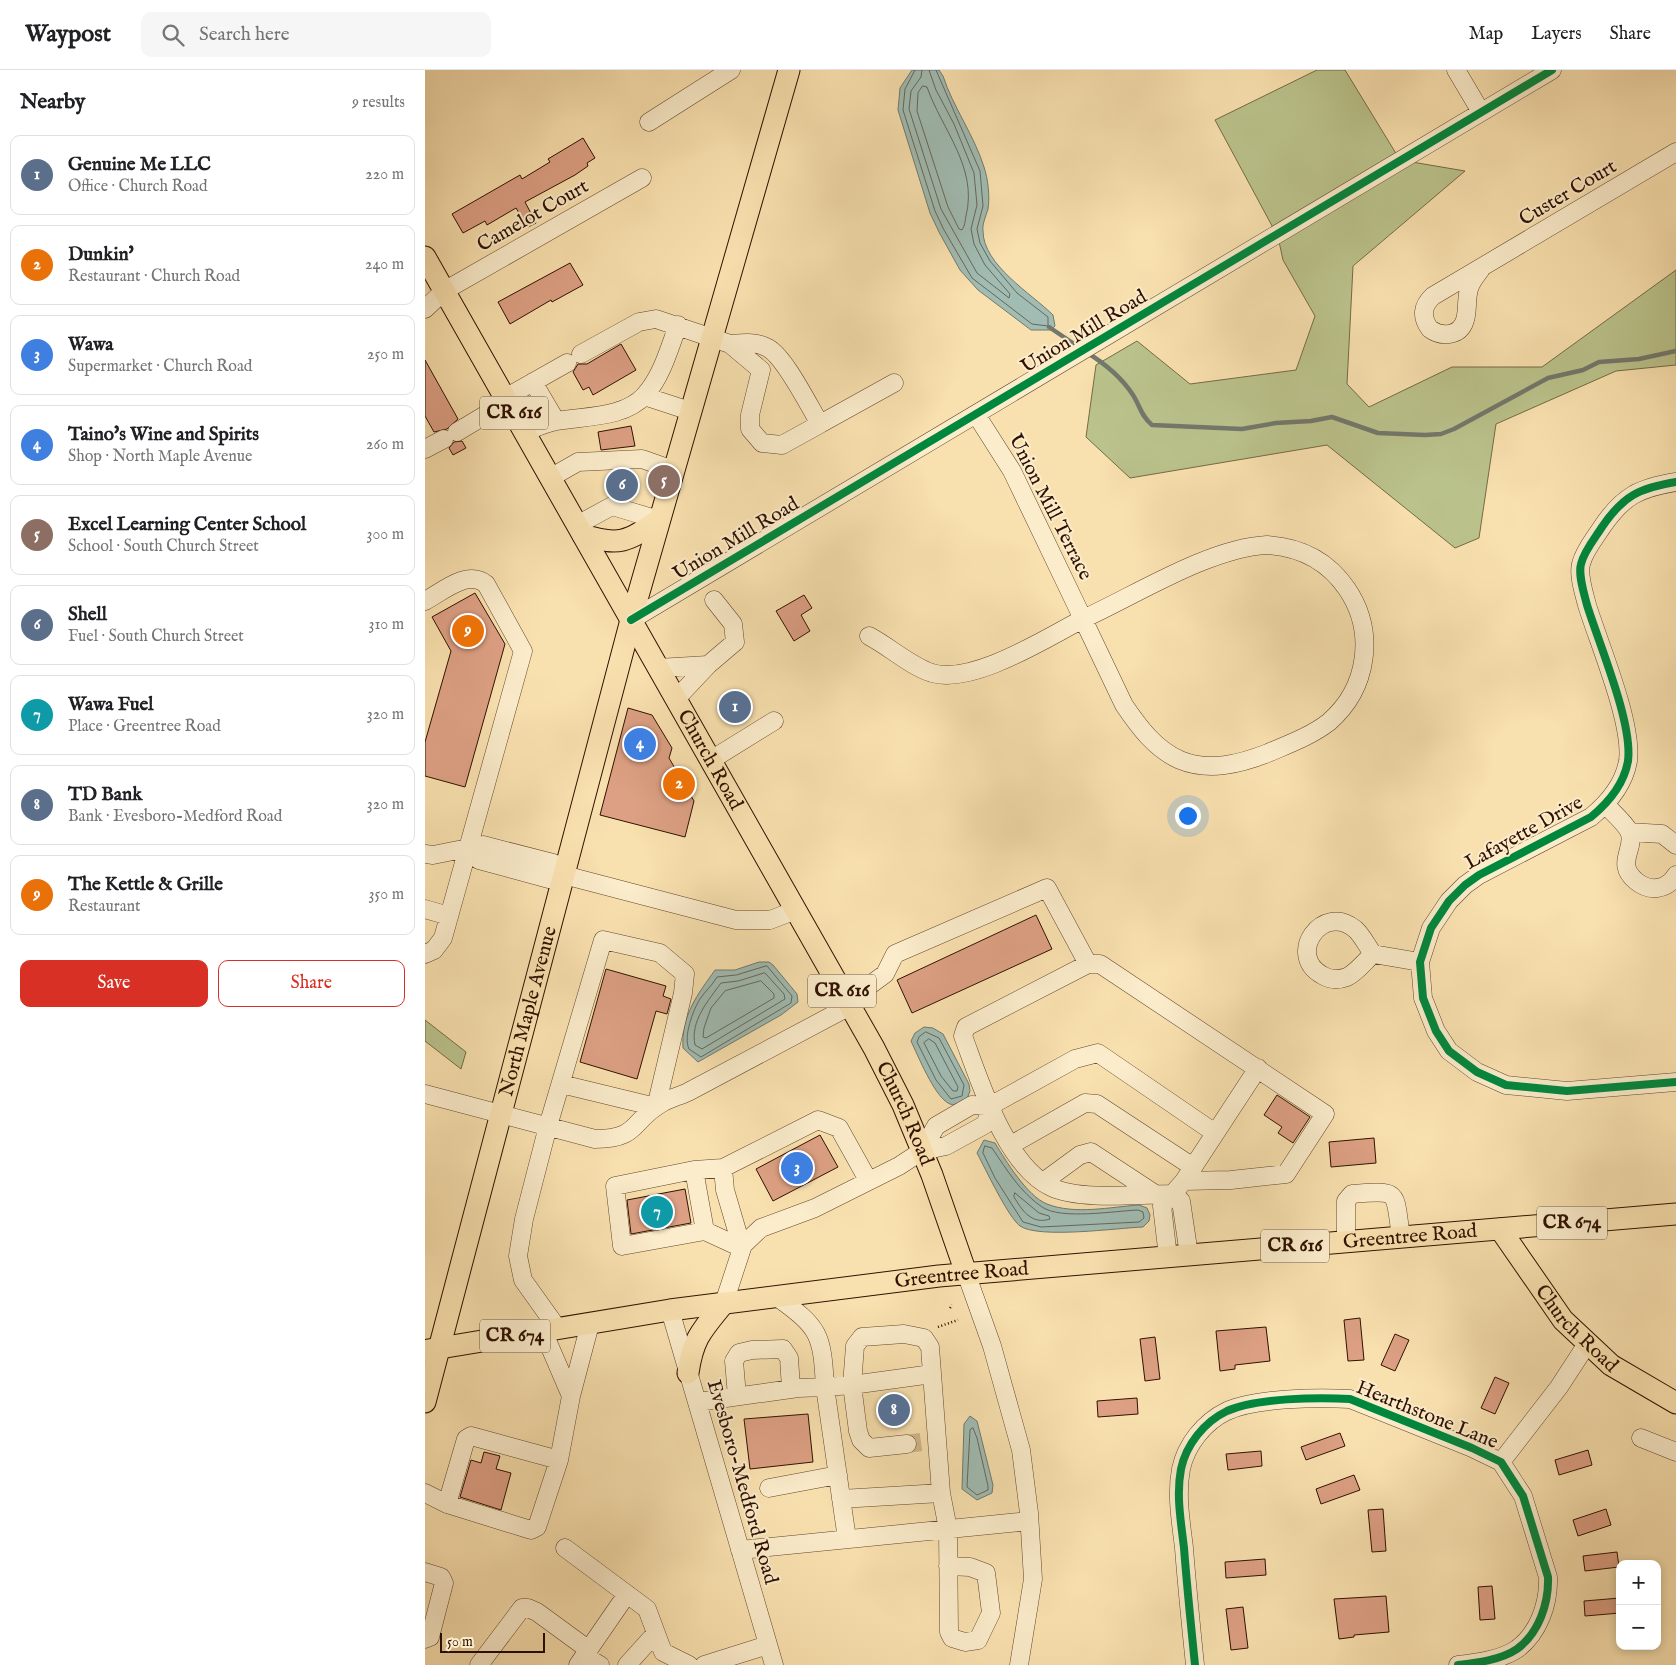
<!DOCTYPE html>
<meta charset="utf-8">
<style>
:root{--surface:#fff;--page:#f6f6f6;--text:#202124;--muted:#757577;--line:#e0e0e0;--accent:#d93025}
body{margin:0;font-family:"IM FELL English",serif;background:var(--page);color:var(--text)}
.controls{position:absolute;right:15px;bottom:15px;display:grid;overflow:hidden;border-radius:10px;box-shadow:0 2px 8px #0003}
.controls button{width:45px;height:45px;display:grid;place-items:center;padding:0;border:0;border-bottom:1px solid var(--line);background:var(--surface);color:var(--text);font:25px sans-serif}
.scale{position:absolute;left:15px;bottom:12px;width:105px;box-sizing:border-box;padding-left:5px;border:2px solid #2f1101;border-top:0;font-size:14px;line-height:18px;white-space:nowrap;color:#2f1101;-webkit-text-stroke:4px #fbeccb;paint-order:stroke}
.you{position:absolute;left:762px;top:745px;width:18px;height:18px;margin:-12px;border:4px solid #fff;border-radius:50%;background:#1a73e8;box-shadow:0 0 0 8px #1a73e833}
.badge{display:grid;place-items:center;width:32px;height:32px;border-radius:50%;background:var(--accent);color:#fff;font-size:16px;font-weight:700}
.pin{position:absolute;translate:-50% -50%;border:2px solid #fff;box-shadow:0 1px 5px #0006}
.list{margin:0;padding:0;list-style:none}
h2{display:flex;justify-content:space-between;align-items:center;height:65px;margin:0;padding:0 20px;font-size:21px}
h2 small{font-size:16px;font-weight:400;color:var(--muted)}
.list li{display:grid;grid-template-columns:32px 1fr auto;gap:15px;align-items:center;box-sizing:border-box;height:80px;margin:0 10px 10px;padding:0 10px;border:1px solid var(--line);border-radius:10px}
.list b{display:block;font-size:19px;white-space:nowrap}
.list p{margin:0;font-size:16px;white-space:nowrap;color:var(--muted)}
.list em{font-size:16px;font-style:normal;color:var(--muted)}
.actions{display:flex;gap:10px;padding:15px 20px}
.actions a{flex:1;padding:11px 0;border:1px solid var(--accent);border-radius:10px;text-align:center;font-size:18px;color:var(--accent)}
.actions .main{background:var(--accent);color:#fff}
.icon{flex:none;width:28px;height:28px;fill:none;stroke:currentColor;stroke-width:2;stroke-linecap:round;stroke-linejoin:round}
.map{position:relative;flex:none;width:1251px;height:1595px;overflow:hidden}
header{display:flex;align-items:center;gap:30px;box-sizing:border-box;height:70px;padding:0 25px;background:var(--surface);border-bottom:1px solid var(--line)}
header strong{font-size:24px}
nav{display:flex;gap:28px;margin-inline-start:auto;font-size:18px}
.search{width:350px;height:45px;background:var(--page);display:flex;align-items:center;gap:12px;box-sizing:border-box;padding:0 18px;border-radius:10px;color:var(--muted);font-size:19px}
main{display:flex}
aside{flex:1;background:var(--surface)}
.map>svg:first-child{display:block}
</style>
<header>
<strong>Waypost</strong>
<div class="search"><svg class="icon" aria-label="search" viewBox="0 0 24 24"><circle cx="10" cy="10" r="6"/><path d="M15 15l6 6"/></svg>Search here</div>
<nav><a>Map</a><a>Layers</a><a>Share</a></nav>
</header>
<main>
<aside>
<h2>Nearby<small>9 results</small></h2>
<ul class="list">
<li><span class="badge" style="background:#5c6f8a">1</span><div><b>Genuine Me LLC</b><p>Office · Church Road</p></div><em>220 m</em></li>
<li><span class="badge" style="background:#e8710a">2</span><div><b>Dunkin'</b><p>Restaurant · Church Road</p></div><em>240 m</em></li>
<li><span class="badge" style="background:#3f7fe0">3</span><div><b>Wawa</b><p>Supermarket · Church Road</p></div><em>250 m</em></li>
<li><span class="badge" style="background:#3f7fe0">4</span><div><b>Taino's Wine and Spirits</b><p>Shop · North Maple Avenue</p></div><em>260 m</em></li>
<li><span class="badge" style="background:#8d6e63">5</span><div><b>Excel Learning Center School</b><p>School · South Church Street</p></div><em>300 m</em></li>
<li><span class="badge" style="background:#5c6f8a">6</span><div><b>Shell</b><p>Fuel · South Church Street</p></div><em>310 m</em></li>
<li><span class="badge" style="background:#0f9aa8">7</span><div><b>Wawa Fuel</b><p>Place · Greentree Road</p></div><em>320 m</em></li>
<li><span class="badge" style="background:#5c6f8a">8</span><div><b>TD Bank</b><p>Bank · Evesboro-Medford Road</p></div><em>320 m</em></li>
<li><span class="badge" style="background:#e8710a">9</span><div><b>The Kettle &amp; Grille</b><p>Restaurant</p></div><em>350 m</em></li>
</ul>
<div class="actions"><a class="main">Save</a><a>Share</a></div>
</aside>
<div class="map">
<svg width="1251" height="1595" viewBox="0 0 1251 1595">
<rect width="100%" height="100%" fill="#f9e1af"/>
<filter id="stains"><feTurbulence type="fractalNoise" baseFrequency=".004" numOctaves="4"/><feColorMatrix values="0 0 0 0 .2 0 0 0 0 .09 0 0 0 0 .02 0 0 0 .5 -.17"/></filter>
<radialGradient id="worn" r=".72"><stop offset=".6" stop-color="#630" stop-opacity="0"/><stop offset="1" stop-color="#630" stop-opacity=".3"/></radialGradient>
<path fill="#bbc38c" stroke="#756a46" d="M892 0H920L975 90 1040 101 928 196 922 314 944 337 1027 297H1117L1251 200V295L1191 301 1071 354 1054 468 1030 478 902 375 705 408 661 367 671 295 712 271 765 314 871 300 890 246 858 190 853 167 790 50Z
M0 950 41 982 36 999 0 971Z"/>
<path fill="#a0bcb3" stroke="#73786c" d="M487 0H514L518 6C528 37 549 65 559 97 563 109 565 126 563 139 561 146 557 154 558 161 558 195 607 224 628 245L630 256 626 260H606L553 220 535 200 514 162 505 143 473 40 475 18Z
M334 892H344L348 895 372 924 373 932 356 945 273 992 258 978C256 945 273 924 290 900H310Z
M499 957 508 958 518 964 544 1014 545 1021 542 1029C537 1032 528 1037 523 1033 509 1025 493 986 486 971L490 963Z
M559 1070 570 1073C581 1091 602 1126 622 1134 650 1145 685 1137 714 1135L722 1138 725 1145 724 1151 718 1157C692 1158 614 1169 595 1156 583 1147 560 1098 552 1083Z
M545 1346 552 1351 568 1415 567 1423 552 1430 537 1419 539 1354Z"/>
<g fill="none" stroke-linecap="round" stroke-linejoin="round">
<path stroke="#68665a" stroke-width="1" d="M490 0 480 19 478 40 510 141 519 160 547 208 607 254 623 256V247L592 223 565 191 555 173 552 159 558 136 555 101 511 0
M497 0 496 7 486 21 484 39 516 139 552 203 584 228 585 224 560 195 549 174 546 159 552 135 549 103 529 54 511 20 504 0
M498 16 502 17C517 60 553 97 541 146 540 151 540 156 537 160L534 159 523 137 492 41 493 23Z
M342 896 367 926 366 933 276 987 264 979C258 967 268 940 275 929 280 921 287 916 292 907L311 905Z
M340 903 359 924 360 929 277 979 270 975C265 951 283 931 296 913L313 911Z
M336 911 349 924V928L281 968 278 967 279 958 286 938 300 921Z
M501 962 514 968 539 1015 537 1026 526 1029 511 1010 492 972 494 967Z
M504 969 510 973 533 1017 532 1021H528L516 1006 499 973Z
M560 1076 567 1078C582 1100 595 1122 617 1137 636 1150 689 1141 713 1140L718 1142 719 1148 714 1152 616 1157 598 1152 570 1108 558 1083Z
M590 1123 614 1143 624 1146 625 1149C606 1155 597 1140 589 1127Z
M548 1358 552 1368 563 1416V1420L552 1425 542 1417 545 1360Z"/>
<path stroke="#73786c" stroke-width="4.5" d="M624 257 655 278
M661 282C679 293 697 308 708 325 715 336 716 346 727 355L817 359 851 353 886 351 907 347 953 363 1000 365 1016 364 1029 359 1123 308 1158 300 1174 292 1214 289 1251 281"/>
</g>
<path fill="#dda084" stroke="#2f1101" d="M158 68 170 88 162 93 163 96 150 105 100 132 111 153 103 157 91 138 62 155 60 151 38 163 27 144 95 105 97 109 125 92 123 89Z
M145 193 158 215 127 232 126 230 85 254 73 232Z
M196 274 211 300 168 325 164 317 158 320 148 302 153 294H162Z
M0 290 33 349 22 359 9 362 0 346Z
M206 356 210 376 176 380 173 362Z
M37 371 41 378 28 385 24 378 29 372Z
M50 523 80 574 40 717 0 706V672L26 581 7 547Z
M379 525 387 538 376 545 385 561 369 571 351 541Z
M203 638 227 645 247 678 244 688 269 731 260 767 175 745Z
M611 845 627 879 487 943 472 910Z
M181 899 241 916 238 926 246 929 242 944 231 941 212 1009 155 992Z
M852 1025 885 1047 868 1073 853 1063 857 1057 839 1045Z
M395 1065 413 1097 348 1131 331 1099Z
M949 1068 951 1093 906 1097 904 1072Z
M260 1119 266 1153 206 1164 202 1130Z
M935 1248 939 1290 923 1291 919 1250Z
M841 1257 845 1291 810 1295V1299L795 1301 791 1261Z
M970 1264 984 1270 970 1301 956 1295Z
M730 1267 735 1309 720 1311 715 1269Z
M1070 1307 1084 1313 1070 1344 1056 1338Z
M712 1328 713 1344 673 1347 672 1331Z
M383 1344 388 1392 325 1399 319 1349Z
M915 1363 920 1376 881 1390 876 1377Z
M1163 1380 1167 1395 1134 1405 1130 1390Z
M836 1381 837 1396 803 1400 801 1384Z
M59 1382 75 1386 71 1399 86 1403 76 1440 35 1427 46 1390 56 1393Z
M929 1405 935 1420 896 1434 891 1419Z
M958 1439 961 1481 947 1482 943 1440Z
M1181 1439 1186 1455 1153 1466 1148 1450Z
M1192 1482 1194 1497 1160 1501 1158 1486Z
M840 1489 841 1505 801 1508 800 1492Z
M1067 1516 1070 1549 1055 1550 1053 1517Z
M961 1526 964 1562 929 1565V1567L914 1569 909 1529Z
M1195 1528V1543L1160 1546 1159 1531Z
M818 1537 823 1578 806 1580 801 1539Z"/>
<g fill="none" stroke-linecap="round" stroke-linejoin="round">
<path stroke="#d1b78c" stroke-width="18" stroke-dasharray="18 9" stroke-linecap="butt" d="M482 1374 496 1372"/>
<g stroke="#62452c" stroke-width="19">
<path id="minor" d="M1031 0 1056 42
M224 52 306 0
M1056 199C1051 206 1046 211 1044 219 1041 229 1043 241 1040 250 1035 267 1016 267 1005 259 996 247 997 236 1008 226L1251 82
M0 239 19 221 217 108
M156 284 214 252 231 249 305 274 336 300 325 345V359L337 373 357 375 395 354C384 336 360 287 343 278 331 271 318 273 305 274
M108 312 131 351
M219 326 265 341
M80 328 142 293
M395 354 469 313
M32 362 82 332
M99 362C110 358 121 353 132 351 160 346 200 348 220 325 237 306 244 279 253 255
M0 379 19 369
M125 408 153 392 217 389 248 400
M1251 412C1214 418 1198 426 1177 457 1170 468 1159 481 1156 494 1153 505 1159 523 1162 535 1174 574 1208 653 1203 691 1199 714 1183 733 1166 747L1054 805 1040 815 1024 831 1006 858 995 892 998 928 1011 961 1024 981 1052 1002 1081 1015 1142 1021 1251 1012
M152 455 187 436 234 450
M842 475C875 477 903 491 922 519 951 562 943 618 904 652 886 666 864 674 843 683 815 694 784 702 755 690 730 679 714 657 699 635L658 549C711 525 784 478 842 475Z
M0 531C17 522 42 499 61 514L98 581 18 868 9 880 0 884
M206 550 1127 0
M444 566C465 577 485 596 507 603 548 615 621 568 658 549L587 401 552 346
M283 595 310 572 308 554 289 530
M233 598 283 595 251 629
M286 690 349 651
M1181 735C1188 743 1199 752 1204 761 1212 778 1189 793 1211 811 1217 816 1224 819 1232 818 1240 817 1247 812 1251 805
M1204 762 1237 764 1251 775
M43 779 54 790 124 809 139 805 311 850H345L371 840
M0 784 8 785 58 775 128 793 139 805
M0 839 24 846
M948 884C942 876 937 865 930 859 897 832 861 885 897 905 905 910 914 910 922 907 932 902 940 891 948 884L995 892
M0 1024 170 1069C215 1069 206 1050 237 1033 245 1028 255 1026 263 1022L425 936 445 915 460 904 470 884 622 818 663 894
M586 1075 660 1033 672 1034 768 1097
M497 1081 511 1056 547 1035 565 1036 650 989 673 983 790 1063
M269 1100 298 1098
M759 1111 806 1110 861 1104 900 1044 675 894H663L541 957 538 966C555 1011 580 1095 626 1117 654 1131 717 1124 748 1124L756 1131 764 1185
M618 1112 655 1085 666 1082 730 1124
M280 1161 269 1100 190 1116 197 1176 280 1161 317 1178
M921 1172V1131L927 1124C976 1120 969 1120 976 1167
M317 1178 300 1120 298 1098 393 1050 414 1058 443 1110
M743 1187 737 1136 759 1111 833 998
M541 1203 567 1276 596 1380 604 1443 608 1509 594 1595
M352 1227C395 1258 397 1264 400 1317L427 1315 433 1361 436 1370 444 1378 482 1374
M299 1233 318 1175 336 1158 390 1138 474 1096 497 1081 521 1076 561 1054 565 1036
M245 1240 349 1595
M133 1259 98 1210 93 1186 99 1149 123 1056 178 870 235 883 260 904 258 923 231 1037 136 1014
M118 1261 146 1326
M507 1304 427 1315 430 1276 437 1267 479 1264 499 1268 505 1277 516 1423 523 1459 524 1562 527 1568 540 1572 553 1570 566 1543 561 1503 545 1497 523 1496
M312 1326 309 1291 314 1283 327 1280 358 1279 364 1288 366 1318
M273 1332 373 1318 400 1317 422 1469
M1216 1368 1251 1382
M1076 1392 1134 1317 1162 1274
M344 1418 413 1405
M0 1423 22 1434 106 1460 112 1457 134 1390
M416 1429 516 1423
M22 1434 41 1369 46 1366 134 1390 146 1326 165 1254
M140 1478 222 1539 238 1582 264 1595
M315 1480 604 1451
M0 1502 16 1507 19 1513 5 1567 0 1569
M159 1586 175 1595
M54 1595 97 1538H103L112 1542 164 1580
M153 1595 202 1524
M202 1595 230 1564
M279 1595 343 1575
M770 1595C766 1556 762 1517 759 1478 756 1452 751 1425 756 1399 761 1375 779 1352 802 1341 831 1328 893 1327 925 1329L1047 1378 1076 1392 1098 1426 1123 1507C1124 1533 1114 1563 1092 1579 1076 1590 1051 1593 1033 1595"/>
</g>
<g stroke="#2f1101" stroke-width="23">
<g id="major">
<path id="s1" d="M0 187 449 978 478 1035 507 1105 541 1203"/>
<path d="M158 465C195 477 203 471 234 450"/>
<path id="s2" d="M1075 1159 1138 1250 1186 1295 1251 1333"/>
<path id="s3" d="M3 1280 245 1240 514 1206 1251 1144"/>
<path d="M263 1303C268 1268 277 1260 299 1233"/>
<path id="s4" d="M0 1332 206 550 364 0"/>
</g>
</g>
<path stroke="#2f1101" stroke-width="2.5" stroke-dasharray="1 2.5" stroke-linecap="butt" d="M525 1238 527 1235
M513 1257 533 1250"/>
<use href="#minor" stroke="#fbeccb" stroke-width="18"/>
<use href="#major" stroke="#f9e1af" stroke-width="21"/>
<g stroke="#fbeccb" stroke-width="11">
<path id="cycleway" d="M1251 412C1214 418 1198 426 1177 457 1170 468 1159 481 1156 494 1153 505 1159 523 1162 535 1174 574 1208 653 1203 691 1199 714 1183 733 1166 747L1054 805 1040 815 1024 831 1006 858 995 892 998 928 1011 961 1024 981 1052 1002 1081 1015 1142 1021 1251 1012
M206 550 1127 0
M770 1595C766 1556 762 1517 759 1478 756 1452 751 1425 756 1399 761 1375 779 1352 802 1341 831 1328 893 1327 925 1329L1047 1378 1076 1392 1098 1426 1123 1507C1124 1533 1114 1563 1092 1579 1076 1590 1051 1593 1033 1595"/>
</g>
<use href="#cycleway" stroke="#00873e" stroke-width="8"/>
</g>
<g text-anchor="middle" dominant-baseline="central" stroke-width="4" stroke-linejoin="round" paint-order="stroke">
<g fill="#fbeccb" stroke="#6c533e" stroke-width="1">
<rect x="55" y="326.5" width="68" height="33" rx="4"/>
<rect x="383" y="904.5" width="68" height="33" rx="4"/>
<rect x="1112" y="1136.5" width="70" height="33" rx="4"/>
<rect x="836" y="1159.5" width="68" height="33" rx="4"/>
<rect x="55" y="1249.5" width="70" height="33" rx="4"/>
</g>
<g font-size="19" font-weight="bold" fill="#2f1101">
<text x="89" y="343">CR 616</text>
<text x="417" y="921">CR 616</text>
<text x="1147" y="1153">CR 674</text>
<text x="870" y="1176">CR 616</text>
<text x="90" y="1266">CR 674</text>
</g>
<g font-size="20" fill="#2f1101" stroke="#fbeccb">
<text transform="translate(1143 123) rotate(-31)">Custer Court</text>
<text transform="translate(108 146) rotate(-30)">Camelot Court</text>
<text transform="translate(659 262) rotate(-31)">Union Mill Road</text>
<text transform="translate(625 437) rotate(63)">Union Mill Terrace</text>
<text transform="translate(311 469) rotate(-31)">Union Mill Road</text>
<text stroke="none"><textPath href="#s1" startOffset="578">Church Road</textPath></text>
<text transform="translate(1099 763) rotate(-29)">Lafayette Drive</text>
<text stroke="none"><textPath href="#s4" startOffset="404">North Maple Avenue</textPath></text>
<text stroke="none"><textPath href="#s1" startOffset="982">Church Road</textPath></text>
<text stroke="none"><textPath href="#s3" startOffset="989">Greentree Road</textPath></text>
<text stroke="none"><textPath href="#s3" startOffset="539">Greentree Road</textPath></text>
<text stroke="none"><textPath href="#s2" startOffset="126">Church Road</textPath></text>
<text transform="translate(1002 1345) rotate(22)">Hearthstone Lane</text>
<text transform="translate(317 1412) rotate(74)">Evesboro-Medford Road</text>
</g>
</g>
<rect width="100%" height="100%" filter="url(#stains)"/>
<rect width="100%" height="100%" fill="url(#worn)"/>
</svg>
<div class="controls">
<button>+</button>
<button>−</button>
</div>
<div class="scale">50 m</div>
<div class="you"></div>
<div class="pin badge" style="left:310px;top:637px;background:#5c6f8a">1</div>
<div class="pin badge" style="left:254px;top:714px;background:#e8710a">2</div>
<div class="pin badge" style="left:372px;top:1098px;background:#3f7fe0">3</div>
<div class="pin badge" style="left:215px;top:674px;background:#3f7fe0">4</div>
<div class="pin badge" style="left:239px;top:411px;background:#8d6e63">5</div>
<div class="pin badge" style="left:197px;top:415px;background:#5c6f8a">6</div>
<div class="pin badge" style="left:232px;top:1142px;background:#0f9aa8">7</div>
<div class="pin badge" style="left:469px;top:1340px;background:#5c6f8a">8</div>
<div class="pin badge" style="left:43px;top:561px;background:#e8710a">9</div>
</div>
</main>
